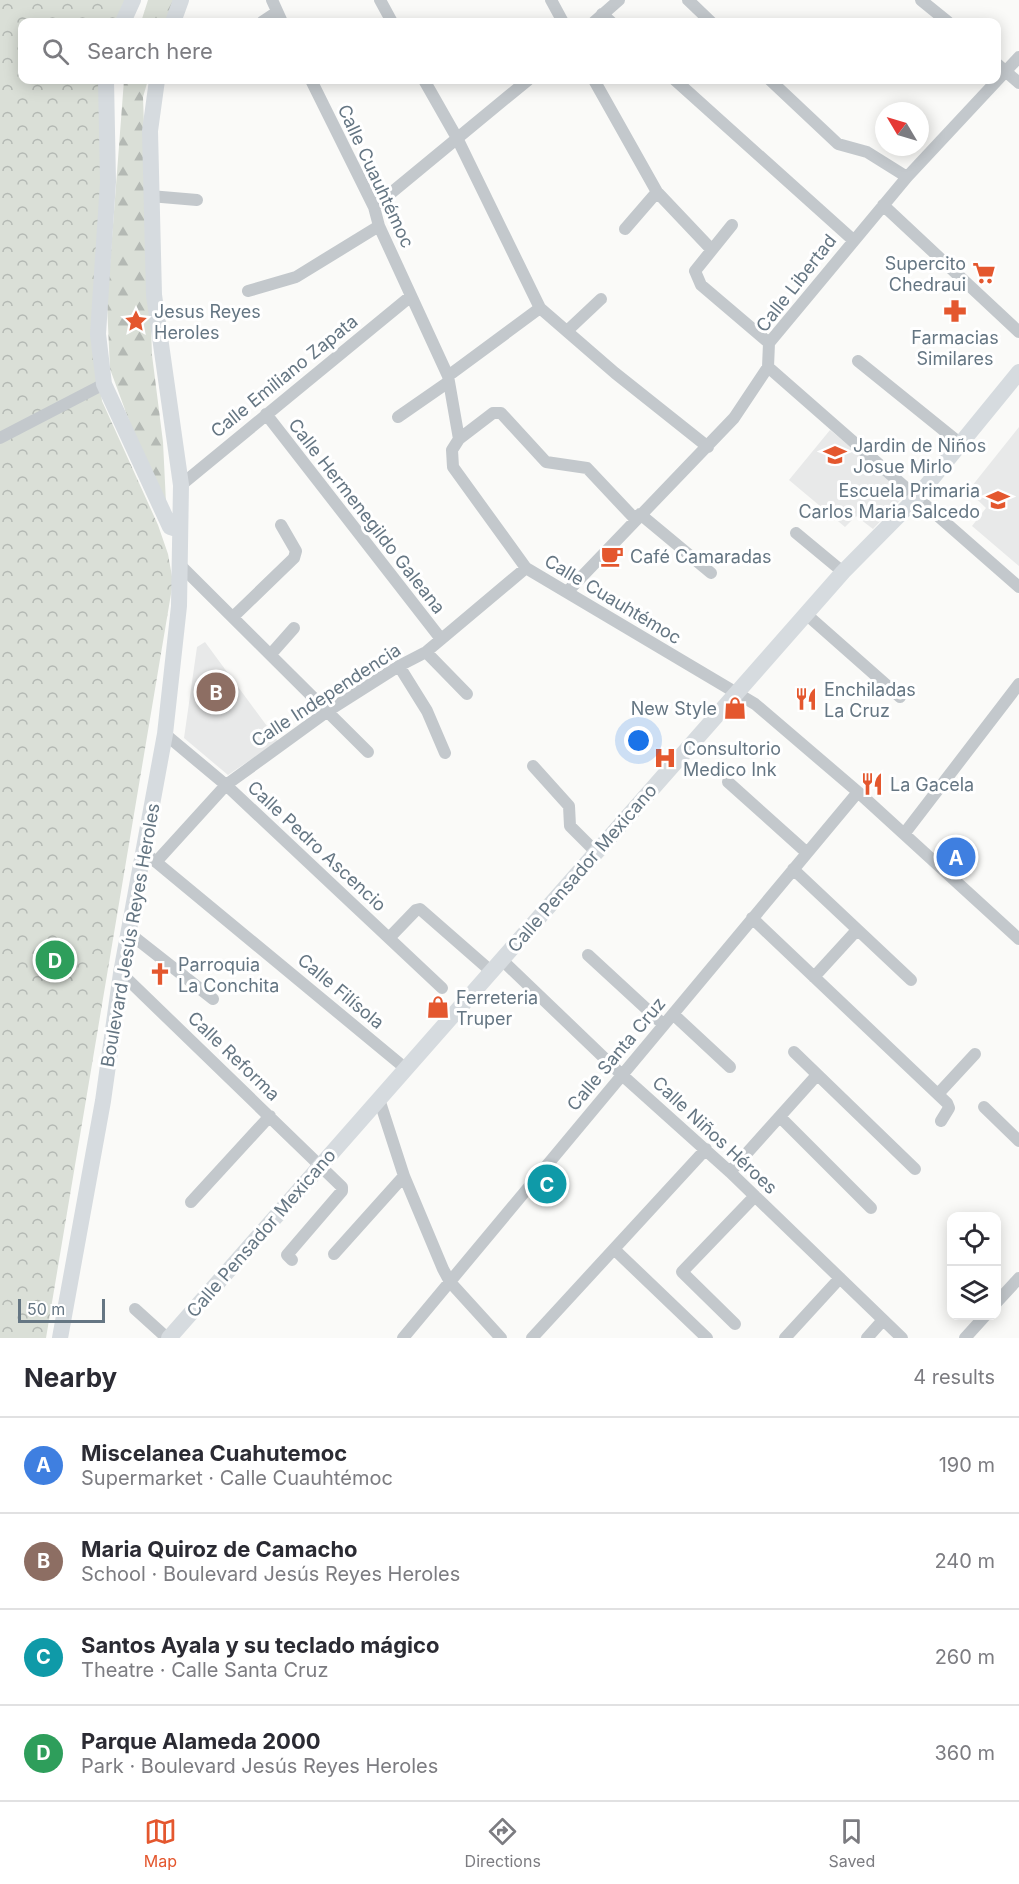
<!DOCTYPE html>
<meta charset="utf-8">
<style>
:root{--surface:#fff;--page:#f2f2f3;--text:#2b2b33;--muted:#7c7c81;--line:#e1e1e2;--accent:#e4572e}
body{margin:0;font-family:Inter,sans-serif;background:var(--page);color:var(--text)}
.controls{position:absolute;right:18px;bottom:18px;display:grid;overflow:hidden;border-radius:12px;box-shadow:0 3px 15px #0003}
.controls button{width:54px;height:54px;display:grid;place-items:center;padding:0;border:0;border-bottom:2px solid var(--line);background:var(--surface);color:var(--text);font:30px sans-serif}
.compass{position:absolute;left:875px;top:102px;width:54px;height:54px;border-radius:50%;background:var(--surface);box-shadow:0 3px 15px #0003;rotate:308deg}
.scale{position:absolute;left:18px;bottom:15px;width:87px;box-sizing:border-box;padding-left:6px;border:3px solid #657683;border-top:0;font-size:16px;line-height:21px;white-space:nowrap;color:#657683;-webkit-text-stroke:4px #fff;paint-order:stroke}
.you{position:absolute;left:639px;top:741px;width:21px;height:21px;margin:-15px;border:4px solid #fff;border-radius:50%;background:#1a73e8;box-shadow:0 0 0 9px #1a73e833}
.badge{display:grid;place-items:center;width:39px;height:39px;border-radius:50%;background:var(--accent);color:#fff;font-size:20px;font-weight:700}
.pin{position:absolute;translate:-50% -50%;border:3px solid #fff;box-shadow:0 2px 6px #0006}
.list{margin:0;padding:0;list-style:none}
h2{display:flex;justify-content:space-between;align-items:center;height:78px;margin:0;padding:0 24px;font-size:26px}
h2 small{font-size:20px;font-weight:400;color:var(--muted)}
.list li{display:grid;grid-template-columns:39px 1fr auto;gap:18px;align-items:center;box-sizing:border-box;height:96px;padding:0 24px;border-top:2px solid var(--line)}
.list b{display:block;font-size:22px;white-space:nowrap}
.list p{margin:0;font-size:20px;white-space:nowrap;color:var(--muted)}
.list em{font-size:20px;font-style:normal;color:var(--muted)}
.icon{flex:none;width:33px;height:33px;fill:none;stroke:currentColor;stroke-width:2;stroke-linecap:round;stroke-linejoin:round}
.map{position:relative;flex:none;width:1019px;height:1338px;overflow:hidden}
.search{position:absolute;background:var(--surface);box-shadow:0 3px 15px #0003;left:18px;right:18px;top:18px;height:66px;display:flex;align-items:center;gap:15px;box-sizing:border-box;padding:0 21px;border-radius:12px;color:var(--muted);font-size:22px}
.sheet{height:462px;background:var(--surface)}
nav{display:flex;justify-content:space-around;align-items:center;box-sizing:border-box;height:84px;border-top:2px solid var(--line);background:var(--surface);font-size:16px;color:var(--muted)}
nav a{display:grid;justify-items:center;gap:3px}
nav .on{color:var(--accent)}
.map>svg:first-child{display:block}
</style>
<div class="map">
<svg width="1019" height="1338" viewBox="0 0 1019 1338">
<defs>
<pattern id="forest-firs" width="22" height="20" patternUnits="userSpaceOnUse" patternTransform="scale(1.5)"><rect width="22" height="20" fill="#dadfd7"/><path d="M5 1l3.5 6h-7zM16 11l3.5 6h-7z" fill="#b4b9b4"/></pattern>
<pattern id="park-crowns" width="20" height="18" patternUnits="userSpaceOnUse" patternTransform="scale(1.5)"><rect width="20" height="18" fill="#dadfd7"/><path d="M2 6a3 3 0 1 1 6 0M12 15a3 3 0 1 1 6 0" fill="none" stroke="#b4b9b4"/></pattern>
</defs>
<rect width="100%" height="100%" fill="#fafaf8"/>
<path fill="#e8e9e9" d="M1019 427V566L972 526 986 508 968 491Z
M830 430 902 489 904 496 873 529 856 516 845 527 789 480Z
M205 642 278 741 228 775 184 738 197 647Z"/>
<path fill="url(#forest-firs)" d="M148 0H174L167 22H141Z
M124 80H148L143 97 152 355 163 442 166 503 134 434 110 369 107 304Z"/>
<path fill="url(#park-crowns)" d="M0 0H126L117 22H22V80H103L105 210 92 324 102 401 158 525 168 554 173 582 46 1338H0Z"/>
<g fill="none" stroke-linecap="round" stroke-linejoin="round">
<path stroke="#c3c8cc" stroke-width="12" d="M272 0 282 22
M380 0 392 22
M551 0 563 22
M688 0 711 22
M921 0 948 22
M602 14 611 22
M262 22 277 12
M594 22 619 0
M996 63 1019 83
M311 80 374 207 379 226 448 376 459 439 452 450 453 467 526 568 755 704 858 792 1019 939
M424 80 457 138 540 308 615 373 708 447
M594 80 657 192 711 249
M675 80 852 239
M770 80 838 144 867 152 907 177
M150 196 197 200
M883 205 1019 332
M374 207 528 80
M732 225 695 271 701 285 769 343
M625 229 657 192
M248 291 296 277 379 226
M567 331 601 299
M858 361 962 445
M768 367 1019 587
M448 376 540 308
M266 414 441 639
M398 417 447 383
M0 438 104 384
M459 439 493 413H501L546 462 587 468 635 519
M181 485 411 296
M640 514 711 573
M796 533 843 572
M180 565 368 752
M568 591 734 418 768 367 769 343 907 177 1019 57
M806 614 900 697
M234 616 294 558 296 551 281 525
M426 652 467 694
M271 654 294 628
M399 666 427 711 445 753
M165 734 226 785 442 988
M533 766 569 806 570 826 596 852
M728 782 806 852
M904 834 1019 684
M150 857 405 1068
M156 862 226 785 328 711 399 666 426 652 526 568
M793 869 911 980
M752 918 947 1103 949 1108 941 1121
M129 933 213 999
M389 938 416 910 420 909 492 972
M588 955 664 1025
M502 960 622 1075 730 1172 902 1338
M121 973 342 1187V1191L287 1255 292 1260
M814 977 857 930
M673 1014 730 1067
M794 1052 915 1169
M938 1094 975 1054
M379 1099 404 1176 443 1269 450 1282 501 1338
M984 1107 1019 1141
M780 1117 871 1208
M730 1172 817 1075
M191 1202 270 1116
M615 1250 707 1338
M334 1254 404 1176
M996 1303 1019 1278
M135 1309 167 1338
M735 1324 682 1272 755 1196
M403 1338 858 792
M532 1338 706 1149
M785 1338 840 1278
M867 1338 883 1320
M965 1338 985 1316"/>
<path stroke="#d6dbdf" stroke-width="16" d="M123 22 133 0
M173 22 181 0
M106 80 108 182 98 334 104 384 170 527 179 530
M60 1338 103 1101 121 973 165 734 179 606 181 485 154 295 150 131 157 80
M169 1338 843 572 917 497 1019 372"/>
</g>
<defs>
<g id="supermarket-bare" transform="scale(1.8)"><path d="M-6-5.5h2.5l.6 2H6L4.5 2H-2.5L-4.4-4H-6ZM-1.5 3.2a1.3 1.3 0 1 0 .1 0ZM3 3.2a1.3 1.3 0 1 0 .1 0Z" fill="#e4572e" stroke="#fff" stroke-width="2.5" paint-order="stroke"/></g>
<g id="pharmacy-bare" transform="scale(1.8)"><path d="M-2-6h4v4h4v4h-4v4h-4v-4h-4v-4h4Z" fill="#e4572e" stroke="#fff" stroke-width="2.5" paint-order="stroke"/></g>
<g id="sight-bare" transform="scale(1.8)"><path d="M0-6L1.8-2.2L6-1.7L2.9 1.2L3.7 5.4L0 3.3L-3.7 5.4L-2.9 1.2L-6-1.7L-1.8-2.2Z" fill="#e4572e" stroke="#fff" stroke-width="2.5" paint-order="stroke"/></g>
<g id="school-bare" transform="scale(1.8)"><path d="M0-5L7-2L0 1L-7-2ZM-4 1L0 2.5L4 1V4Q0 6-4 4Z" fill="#e4572e" stroke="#fff" stroke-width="2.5" paint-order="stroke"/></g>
<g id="cafe-bare" transform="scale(1.8)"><path d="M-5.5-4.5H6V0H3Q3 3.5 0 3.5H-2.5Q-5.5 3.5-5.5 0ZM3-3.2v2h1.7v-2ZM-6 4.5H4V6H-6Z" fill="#e4572e" stroke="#fff" stroke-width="2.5" paint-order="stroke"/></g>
<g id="restaurant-bare" transform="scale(1.8)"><path d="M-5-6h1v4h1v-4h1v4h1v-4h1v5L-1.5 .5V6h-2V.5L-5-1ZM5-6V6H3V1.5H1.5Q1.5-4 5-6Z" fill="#e4572e" stroke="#fff" stroke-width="2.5" paint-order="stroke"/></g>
<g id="shop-bare" transform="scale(1.8)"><path d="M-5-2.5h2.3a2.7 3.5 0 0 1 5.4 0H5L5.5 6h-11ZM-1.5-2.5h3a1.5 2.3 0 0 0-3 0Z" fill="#e4572e" stroke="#fff" stroke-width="2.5" paint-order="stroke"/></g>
<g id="hospital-bare" transform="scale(1.8)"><path d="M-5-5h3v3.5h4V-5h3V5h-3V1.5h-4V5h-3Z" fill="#e4572e" stroke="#fff" stroke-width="2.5" paint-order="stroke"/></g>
<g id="church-bare" transform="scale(1.8)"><path d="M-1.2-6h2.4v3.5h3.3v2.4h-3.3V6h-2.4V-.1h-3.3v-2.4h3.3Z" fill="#e4572e" stroke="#fff" stroke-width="2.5" paint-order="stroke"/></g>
</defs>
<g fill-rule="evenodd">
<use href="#supermarket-bare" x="984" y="273"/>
<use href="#pharmacy-bare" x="955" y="311"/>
<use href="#sight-bare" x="136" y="321"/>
<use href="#school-bare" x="835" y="455"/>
<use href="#school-bare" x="998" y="500"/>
<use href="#cafe-bare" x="612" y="556"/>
<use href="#restaurant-bare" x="806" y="699"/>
<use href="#shop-bare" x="735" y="708"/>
<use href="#hospital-bare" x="665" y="758"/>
<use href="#restaurant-bare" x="872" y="784"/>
<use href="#church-bare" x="160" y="974"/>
<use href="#shop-bare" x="438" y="1007"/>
</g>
<g text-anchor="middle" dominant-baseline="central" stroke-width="6" stroke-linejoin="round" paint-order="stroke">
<g font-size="18" fill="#657683" stroke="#fff">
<text transform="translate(376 176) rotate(65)">Calle Cuauhtémoc</text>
<text transform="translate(796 283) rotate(-52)">Calle Libertad</text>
<text transform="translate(284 376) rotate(-39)">Calle Emiliano Zapata</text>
<text transform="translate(367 516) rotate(52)">Calle Hermenegildo Galeana</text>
<text transform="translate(613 599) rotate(31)">Calle Cuauhtémoc</text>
<text transform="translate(326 695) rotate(-33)">Calle Independencia</text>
<text transform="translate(317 846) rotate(43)">Calle Pedro Ascencio</text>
<text transform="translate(582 868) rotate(-49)">Calle Pensador Mexicano</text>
<text transform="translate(130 935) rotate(-80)">Boulevard Jesús Reyes Heroles</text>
<text transform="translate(341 991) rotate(40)">Calle Filísola</text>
<text transform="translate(616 1054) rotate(-50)">Calle Santa Cruz</text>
<text transform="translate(234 1056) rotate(44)">Calle Reforma</text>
<text transform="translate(715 1135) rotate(43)">Calle Niños Héroes</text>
<text transform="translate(261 1233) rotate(-49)">Calle Pensador Mexicano</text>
</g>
<g font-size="18" fill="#657683" stroke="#fff" text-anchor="start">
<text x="966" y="263" text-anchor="end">Supercito<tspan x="966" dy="21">Chedraui</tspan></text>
<text x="154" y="311">Jesus Reyes<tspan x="154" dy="21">Heroles</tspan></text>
<text x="955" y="337" text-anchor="middle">Farmacias<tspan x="955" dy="21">Similares</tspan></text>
<text x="853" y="445">Jardin de Niños<tspan x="853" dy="21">Josue Mirlo</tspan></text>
<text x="980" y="490" text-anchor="end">Escuela Primaria<tspan x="980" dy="21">Carlos Maria Salcedo</tspan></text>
<text x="630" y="556">Café Camaradas</text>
<text x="824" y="689">Enchiladas<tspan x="824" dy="21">La Cruz</tspan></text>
<text x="717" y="708" text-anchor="end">New Style</text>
<text x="683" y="748">Consultorio<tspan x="683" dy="21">Medico Ink</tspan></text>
<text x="890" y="784">La Gacela</text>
<text x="178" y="964">Parroquia<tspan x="178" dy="21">La Conchita</tspan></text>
<text x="456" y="997">Ferreteria<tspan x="456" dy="21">Truper</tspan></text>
</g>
</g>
</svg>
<div class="controls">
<button><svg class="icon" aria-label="locate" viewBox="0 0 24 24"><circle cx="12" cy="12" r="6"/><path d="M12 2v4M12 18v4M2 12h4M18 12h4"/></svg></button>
<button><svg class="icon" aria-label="layers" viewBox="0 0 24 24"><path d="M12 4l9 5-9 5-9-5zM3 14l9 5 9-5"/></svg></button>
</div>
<svg class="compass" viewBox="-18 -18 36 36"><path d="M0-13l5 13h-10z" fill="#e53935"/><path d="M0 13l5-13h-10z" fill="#7c7c81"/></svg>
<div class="scale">50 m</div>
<div class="you"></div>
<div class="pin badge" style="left:956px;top:857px;background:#3f7fe0">A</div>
<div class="pin badge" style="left:216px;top:692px;background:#8d6e63">B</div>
<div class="pin badge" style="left:547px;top:1184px;background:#0f9aa8">C</div>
<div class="pin badge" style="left:55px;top:960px;background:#2e9e5b">D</div>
<div class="search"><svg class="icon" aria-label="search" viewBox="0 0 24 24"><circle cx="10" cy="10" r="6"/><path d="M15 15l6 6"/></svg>Search here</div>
</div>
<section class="sheet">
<h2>Nearby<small>4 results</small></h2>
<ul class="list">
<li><span class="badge" style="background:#3f7fe0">A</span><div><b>Miscelanea Cuahutemoc</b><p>Supermarket · Calle Cuauhtémoc</p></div><em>190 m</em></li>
<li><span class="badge" style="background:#8d6e63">B</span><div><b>Maria Quiroz de Camacho</b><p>School · Boulevard Jesús Reyes Heroles</p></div><em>240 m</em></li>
<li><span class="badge" style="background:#0f9aa8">C</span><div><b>Santos Ayala y su teclado mágico</b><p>Theatre · Calle Santa Cruz</p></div><em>260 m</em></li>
<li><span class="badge" style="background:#2e9e5b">D</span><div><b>Parque Alameda 2000</b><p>Park · Boulevard Jesús Reyes Heroles</p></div><em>360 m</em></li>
</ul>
</section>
<nav>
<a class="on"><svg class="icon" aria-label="map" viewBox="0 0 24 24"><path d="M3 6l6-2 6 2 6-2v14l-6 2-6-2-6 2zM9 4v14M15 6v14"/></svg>Map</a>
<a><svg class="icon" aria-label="directions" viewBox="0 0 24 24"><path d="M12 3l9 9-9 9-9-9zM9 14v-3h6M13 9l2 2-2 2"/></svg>Directions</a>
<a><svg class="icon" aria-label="saved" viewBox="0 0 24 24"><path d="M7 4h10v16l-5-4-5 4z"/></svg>Saved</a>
</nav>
